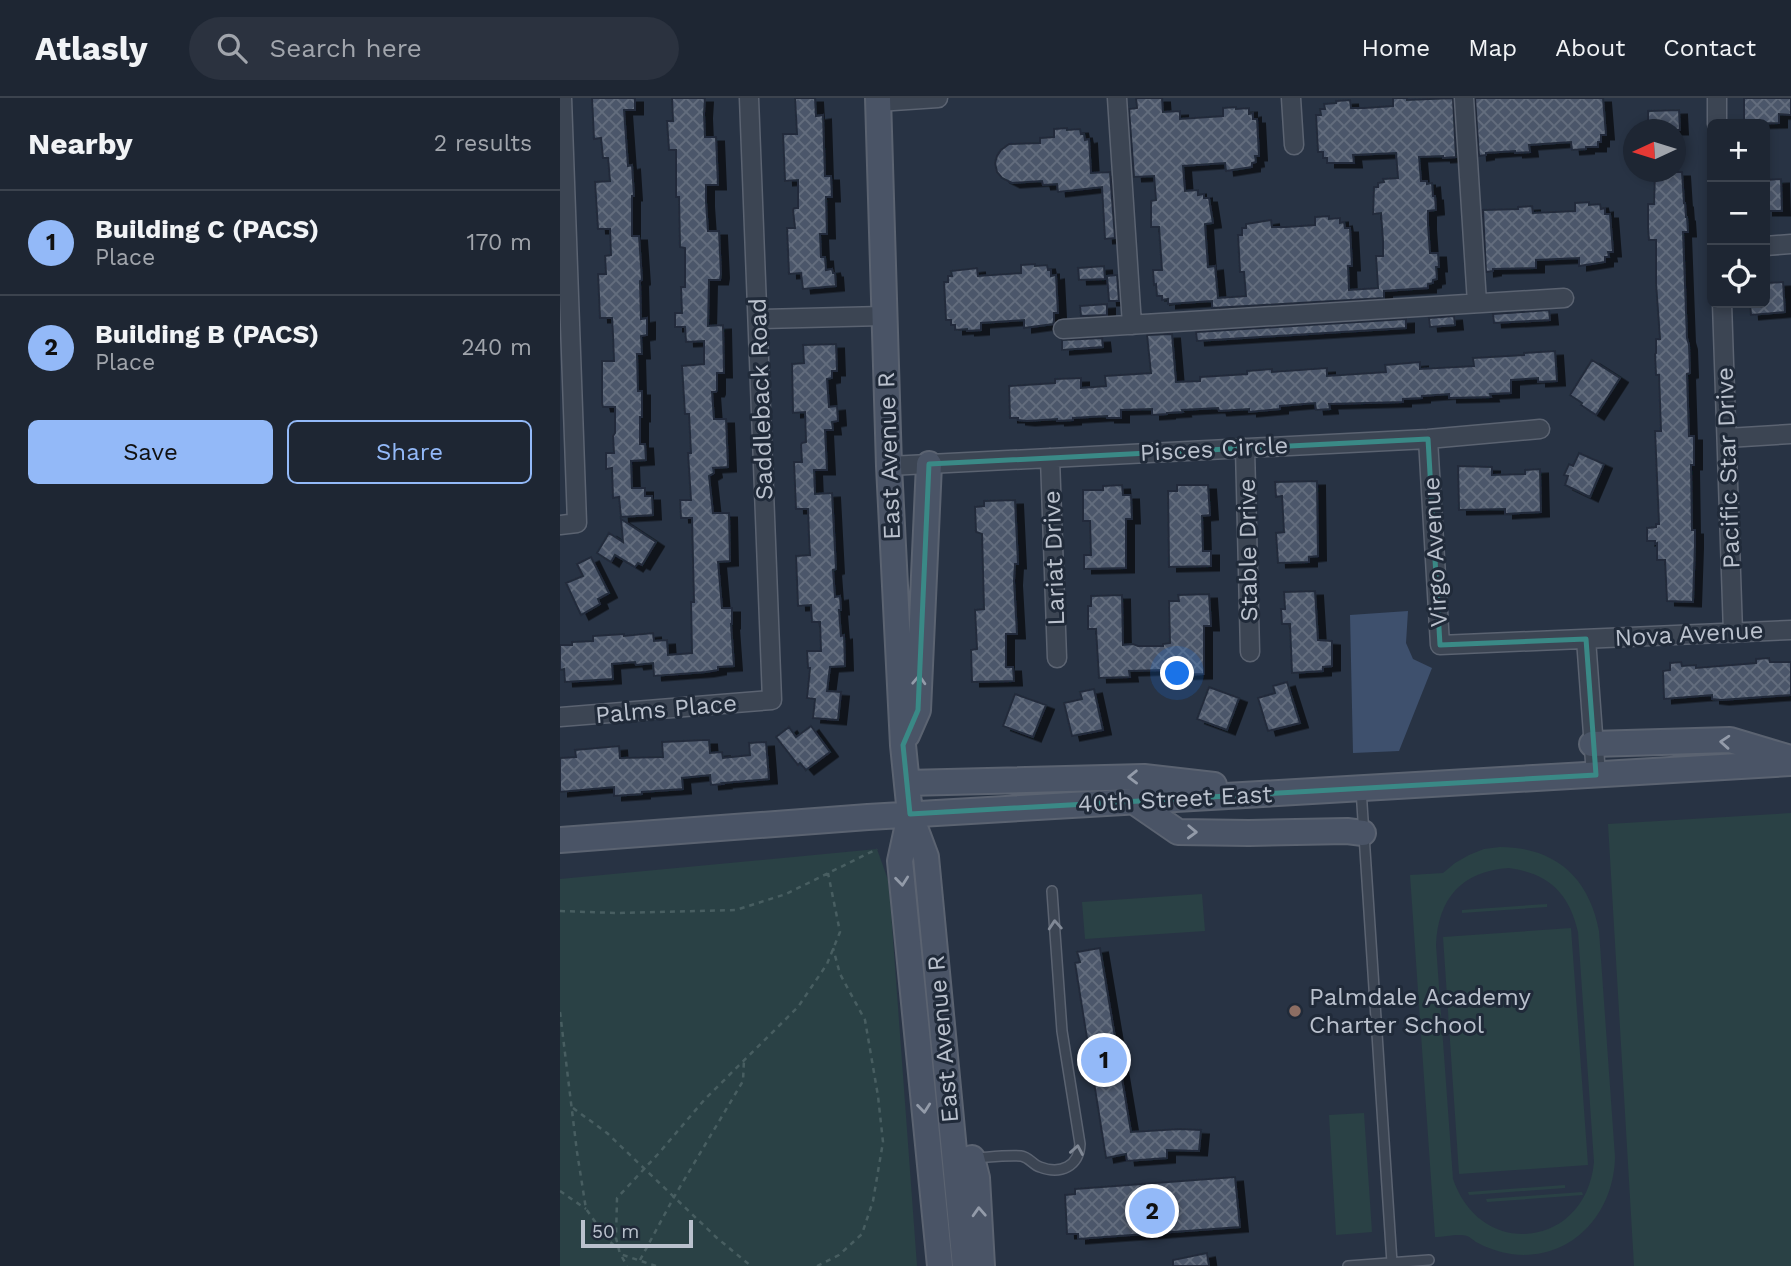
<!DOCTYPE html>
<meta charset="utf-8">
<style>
:root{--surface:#1e2633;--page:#2b323f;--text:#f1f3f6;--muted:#a1a5ac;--line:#3c434e;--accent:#93b9f8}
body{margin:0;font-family:"Work Sans",sans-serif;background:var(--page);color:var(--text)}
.controls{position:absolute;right:21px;top:21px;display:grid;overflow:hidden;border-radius:10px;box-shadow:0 4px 10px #0003}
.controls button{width:63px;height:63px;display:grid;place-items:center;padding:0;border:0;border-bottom:2px solid var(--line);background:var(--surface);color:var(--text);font:35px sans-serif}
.compass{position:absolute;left:1063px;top:21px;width:63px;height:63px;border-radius:50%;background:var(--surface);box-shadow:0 4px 10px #0003;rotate:266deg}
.scale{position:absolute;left:21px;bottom:18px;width:112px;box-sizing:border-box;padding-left:7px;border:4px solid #bac1cd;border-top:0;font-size:19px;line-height:24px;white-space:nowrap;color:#bac1cd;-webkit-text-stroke:5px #202a39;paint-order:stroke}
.you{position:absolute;left:618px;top:576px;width:24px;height:24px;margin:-18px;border:5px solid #fff;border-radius:50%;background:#1a73e8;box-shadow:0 0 0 10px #1a73e833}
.badge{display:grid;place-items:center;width:46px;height:46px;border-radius:50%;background:var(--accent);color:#111;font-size:23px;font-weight:700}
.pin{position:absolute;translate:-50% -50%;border:4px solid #fff;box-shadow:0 2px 7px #0006}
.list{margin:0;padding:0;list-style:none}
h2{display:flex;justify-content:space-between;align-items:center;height:91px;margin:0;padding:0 28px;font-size:30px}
h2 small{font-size:23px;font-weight:400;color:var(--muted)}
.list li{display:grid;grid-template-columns:46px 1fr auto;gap:21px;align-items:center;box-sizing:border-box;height:105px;padding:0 28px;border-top:2px solid var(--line)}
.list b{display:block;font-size:26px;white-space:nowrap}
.list p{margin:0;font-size:23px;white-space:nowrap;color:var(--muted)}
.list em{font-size:23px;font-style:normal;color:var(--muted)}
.actions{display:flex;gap:14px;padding:21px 28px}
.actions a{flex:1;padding:16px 0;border:2px solid var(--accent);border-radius:10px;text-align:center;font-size:24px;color:var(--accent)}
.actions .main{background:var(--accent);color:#111}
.icon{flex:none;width:38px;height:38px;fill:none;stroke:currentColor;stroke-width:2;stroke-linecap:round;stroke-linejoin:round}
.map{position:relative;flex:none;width:1231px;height:1168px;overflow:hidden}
header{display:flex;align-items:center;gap:42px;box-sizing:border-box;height:98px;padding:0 35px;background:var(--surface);border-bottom:2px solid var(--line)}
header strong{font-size:33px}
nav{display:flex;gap:38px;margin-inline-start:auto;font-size:24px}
.search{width:490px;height:63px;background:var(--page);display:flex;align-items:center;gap:18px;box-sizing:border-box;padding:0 24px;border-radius:38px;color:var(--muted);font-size:26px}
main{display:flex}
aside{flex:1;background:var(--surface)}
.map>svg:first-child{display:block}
</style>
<header>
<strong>Atlasly</strong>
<div class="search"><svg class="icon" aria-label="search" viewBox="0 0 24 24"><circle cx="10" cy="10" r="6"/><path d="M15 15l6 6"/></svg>Search here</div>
<nav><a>Home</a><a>Map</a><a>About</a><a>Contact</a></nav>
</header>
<main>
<aside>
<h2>Nearby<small>2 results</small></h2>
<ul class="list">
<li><span class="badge">1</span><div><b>Building C (PACS)</b><p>Place</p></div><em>170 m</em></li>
<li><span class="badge">2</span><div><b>Building B (PACS)</b><p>Place</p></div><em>240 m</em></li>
</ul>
<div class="actions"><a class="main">Save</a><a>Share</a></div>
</aside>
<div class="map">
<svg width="1231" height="1168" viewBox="0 0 1231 1168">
<defs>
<pattern id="building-cross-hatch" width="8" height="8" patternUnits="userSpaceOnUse" patternTransform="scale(1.75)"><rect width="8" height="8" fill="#4c576a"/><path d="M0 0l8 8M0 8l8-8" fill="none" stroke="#646d7e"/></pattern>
<filter id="shadow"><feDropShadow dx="8" dy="4.5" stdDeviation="0" flood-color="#0009"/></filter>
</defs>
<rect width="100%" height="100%" fill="#283344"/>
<path fill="#2a4145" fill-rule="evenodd" d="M1231 715V1168H1074L1048 726Z
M940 749C995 749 1029 779 1039 833L1055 1059C1054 1116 1011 1164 951 1156 939 1154 927 1150 916 1144 913 1142 910 1139 907 1138 899 1135 884 1139 875 1139L850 777 883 775 895 765 909 757 924 751ZM949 770C989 776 1009 795 1018 834L1034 1064C1026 1150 921 1163 893 1081L876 847C878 800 902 773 949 770Z
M317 751 328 782 330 800 357 1168H0V781Z
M642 796 645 833 525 841 522 804Z
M987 806V809L902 815V812Z
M1011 830 1028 1067 899 1076 883 839Z
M804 1015 812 1134 776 1137 769 1017Z
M1005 1087V1090L909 1097 908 1094Z
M1022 1094 1023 1097 927 1104 926 1101Z"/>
<path fill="#3e506d" d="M848 513 846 545 853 561 872 570 839 653 793 655 790 517Z"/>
<path fill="url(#building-cross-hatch)" stroke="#232c3b" stroke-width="2" filter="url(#shadow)" d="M32 0H75V12H64L68 68 72 67 74 98H72V138H79L82 182 80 183 81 221 87 220V237L81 238 82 256H77L78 293H82V319H80V346H85L86 362 71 363 72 390H85V398H92L93 417 61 419 59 399 53 400 52 370 46 371V355H54L53 338 55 335V309H43L42 305V263H54L53 237 52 220H40L38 176H46L45 158 51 157 50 131H38L35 84 50 83 48 60H43L41 40 34 41Z
M112 0H145L144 16 145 39H156L158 87H146V104L148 133H159L161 176 160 182H149L148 228 163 227 164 275H157V292L156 294H152L154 321H166L168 369 153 370 154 375 149 378 153 415H169L170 463 158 464 162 510H172V526H171L174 568 158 569V572L146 574 94 578 93 565 76 567 75 564 52 566 53 581 5 584 4 571 0 572V547H12V544L33 543V538L64 536V538L93 535 94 543 107 542 108 557 132 555 131 504H134L132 420H121L120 402H131L128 355H131L129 316H125L122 268 144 266V243L126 244 125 229H115V215H122L121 189H125V150L120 149 119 99H116V52H109L107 23H113Z
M235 0H255L256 18 263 17 265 78H271L272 99H266L267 136H260L261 159H265L266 172 272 171 273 175H275L276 188 243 191 241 175 229 176 227 130H235L233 112 234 110H238V82L225 83 223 36H237Z
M576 0H602L603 14 620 13V21L663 18V10L676 9V11L689 10V16L693 15V21H697L699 58H695L696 64 692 65V69L666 73 665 65 623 68 625 93 638 92V97L644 96V100H649L653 125 645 126 648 169 655 168 658 200 686 198 684 174H680L678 137H682V130H686V126L711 122 712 129H726L755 127V119L769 118V121L780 120V125L784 124 785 130H790L792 168H788L789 192 818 190 816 158H823V143L821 115 813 116 814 89H818V85L824 84 823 81 838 80 836 55 793 57 794 65H767V60H763V54H758L756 17H761L760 11H765L764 6 776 5V3L790 2 791 10H804L833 8V0H847V2L893 0 896 59 883 60V58L859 59 861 83H867V86L872 85 873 98H875L876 112 868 113V127L870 155H878L879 169H876L877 181 873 182V185L868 186V190L824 193V200L652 210V203L608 206V201L602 202V198H597L596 186 594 187 593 172H602L599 129H591V103L596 102 594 78 574 79 569 11 577 10Z
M915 0H1043L1046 37H1041V44H1038V49H1026V51L1012 52 1011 44 969 47 970 54 955 55V53L926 55V57L919 58Z
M1184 0H1231V17L1219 16V25L1184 26Z
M1119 12 1120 32H1088V13Z
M507 30V32L520 31 521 36H524L525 42 529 41 531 75 550 74 555 140 545 141 542 89 498 94 497 86 483 87 482 83 452 85 442 80 437 74 435 65 437 58 441 52 449 46 480 45V40L494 39V31Z
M1095 74H1122L1124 105H1125L1126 119H1127L1128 134H1123L1127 240 1129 247 1130 275 1127 276 1129 338H1134V367H1131L1132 432H1135V446L1133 504 1107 503 1105 462H1097V445L1095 446V443H1087V430L1096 429V426H1099L1095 333H1101L1099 277H1096L1095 256 1096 255V241H1100L1096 185V142H1089L1088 131V106H1094Z
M1221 81 1222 113H1205V82Z
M1029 104V107L1040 106 1041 111 1045 110V116H1050L1053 154H1048L1049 159H1045V164L1019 168V160L976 162V170L933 171V173L926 174 923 112 958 111V109L972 108 973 115 1015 113V105Z
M475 166V168L487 167 488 172H491V178L496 177 498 215H494V224L493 226 464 230V222L421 225V232L407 233V231L395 232V227H391V222H386L384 184H388V178H392L391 173 417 170 418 178 461 175V167Z
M544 168 545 181 519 182 518 170Z
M557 177 559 203H549L547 178Z
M1223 184 1225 214 1191 217 1190 205H1205V185Z
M547 206V217L521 218 520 208Z
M989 212 990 222 934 225 933 216Z
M894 218 895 227 870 229 869 220Z
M846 221V230L637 243 636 234Z
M612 236 616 284 640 283V279L687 276V273L712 271V274L767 270V278L826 274 825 267 860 264V271L914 268 913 260 964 257V255L995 253 997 283 978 284V280L951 282V295L930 296 931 299 889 300V296L862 298V300L843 301V304L769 306 770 311 756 312 755 305 720 308V311L689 314V311L659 313 658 310 622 312 623 314 607 315V316L592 317V311L561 312V320H547V318L513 320V322L497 323V321L467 323 458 322V320H450L449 288 495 285V281L521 280V290L546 288 545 278 591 275 587 237Z
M542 240 543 249 502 252V242Z
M276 246 277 273H272V280L267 281 269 309 277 308 278 323 272 324 273 332H265L267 372H254L255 396 272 395 276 471 273 472 275 499 280 498 281 512H279L281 538 284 537 285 568 270 569 267 593 281 594 278 622 253 620 255 601 247 600 250 570H248L247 553H261L260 524H252L251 507 238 508 236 458 250 457 249 439 248 411H236L234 364H242L241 347 242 345 246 344 245 314 233 315 232 266 244 265 243 247Z
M1032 262 1060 280 1036 317 1021 307 1022 305 1010 297Z
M1019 355 1044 366 1030 399 1005 387 1008 378 1004 377 1009 366 1013 368Z
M898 368 932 369V377L965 376V372L980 371 981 414 945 416V411L899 412Z
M757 383 758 458 749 459V464L718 465 716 435 724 434 722 398 716 399 715 384Z
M562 387 563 397H571L572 421H566V470L524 471V457H531L530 423H523V392H543V388Z
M617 387H648L650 417 642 418 643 453H651V468L609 469 608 393H617Z
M455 402 458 466H455L454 483 457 536H446V569H453L454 583 412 584 411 552 417 551 415 512 424 511 422 436 416 434 415 409 424 408V403Z
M61 421 96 444 82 467 78 465 75 469 55 457 51 464 37 455 49 435 63 444Z
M31 459 49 495 38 501 40 506 21 517 6 485 23 478 17 466Z
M755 493 758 542 772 543V568L763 569V573L732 575 730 526H722L721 511H725L724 494Z
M649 496 651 528H644V576L614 577V572H604L569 573 570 579 539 580 536 531H528V508H531V498L562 497 563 547 573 546 578 548H603V546L610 545 609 503H619L618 497Z
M1209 560 1210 564H1231V597L1161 602 1152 601V597L1104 601 1103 573 1110 572V565L1121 564 1122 568 1136 567V570L1196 565V561Z
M727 584 740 625 708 633 698 600 715 595 713 588Z
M649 589 679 600 667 632 637 621Z
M534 591 543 632 512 638 504 605 522 601 520 594Z
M455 596 486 607 473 639 443 628Z
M251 628 270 654 246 672 240 665 238 667 216 639 229 629 236 639Z
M144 642H149L150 655 162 654 163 660 190 657 189 645 206 644 209 681 162 685 163 686 151 687 150 677 122 680 123 691 82 694V696L54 698V689L0 694V660L16 659 15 652 59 648 60 660 103 659 102 644Z
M540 850 571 1034 620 1031 641 1032 639 1053 607 1052V1060L567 1063 566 1056 546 1060 515 865 520 864 517 854Z
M675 1079 680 1129 518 1141V1136H507L505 1097 515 1096V1091Z
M647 1155 649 1168H613V1162Z"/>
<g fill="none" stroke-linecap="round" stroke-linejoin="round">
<g stroke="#5b6371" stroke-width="12">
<path id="lane" d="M801 691 832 1165
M416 1060C431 1059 446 1057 461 1058 469 1059 473 1067 480 1069 501 1077 519 1068 520 1046L502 933 492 793
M788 1168 869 1162"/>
</g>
<g stroke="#5b6371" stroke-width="21">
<path id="street" d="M557 0 572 227
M731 0 734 47
M904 0 917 205
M1157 0V26
M318 4 378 0
M1205 148 1231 146
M1162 205 1173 535
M198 221 323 218
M503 231 1004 200
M1167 340 1231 336
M868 341 880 547 1231 532
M685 350 690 554
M490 360 497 560
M329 368 868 341 980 331
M0 427 17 425 2 0
M1026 541 1036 677
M0 619 212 602 189 0"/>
</g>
<g stroke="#5b6371" stroke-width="28">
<path id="secondary" d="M318 0 329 368 343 647 350 716 366 759 405 1168
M347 637 358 612 369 366
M1032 646 1170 642 1227 659
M347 685 584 679 654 687
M573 703 618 734 689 735 787 733 803 735
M350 717 340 763 380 1168
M0 742 308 719 1231 665
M412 1060 417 1080 422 1168"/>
</g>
<path stroke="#485e61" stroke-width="2.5" stroke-dasharray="5 5" stroke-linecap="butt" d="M0 813 57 815 176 812 226 796 317 751
M0 914 17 1054 26 1111 49 1143 57 1150
M13 1010 47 1035 157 1140 191 1168
M0 1093 26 1111
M62 1159 67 1168
M80 1162 114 1099 183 983 184 962
M96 1168 60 1156 56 1140 57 1100 99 1055 145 1001 238 909 267 866 280 834 268 775
M257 1168 279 1157 302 1136 313 1103 323 1044 318 998 305 922 280 876 273 850"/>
<use href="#lane" stroke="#3c4553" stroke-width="9"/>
<use href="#street" stroke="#3c4553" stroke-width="18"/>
<use href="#secondary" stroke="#4a5466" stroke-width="24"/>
</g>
<defs><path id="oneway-chevron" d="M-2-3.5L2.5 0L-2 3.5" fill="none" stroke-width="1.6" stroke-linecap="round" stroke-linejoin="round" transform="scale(1.75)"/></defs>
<g stroke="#939ba9">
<use href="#oneway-chevron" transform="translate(359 582) rotate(-87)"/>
<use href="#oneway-chevron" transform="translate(1165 644) rotate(-176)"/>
<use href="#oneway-chevron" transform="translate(573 679) rotate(179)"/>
<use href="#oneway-chevron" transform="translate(632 734) rotate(2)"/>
<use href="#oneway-chevron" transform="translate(342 783) rotate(84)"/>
<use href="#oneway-chevron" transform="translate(364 1010) rotate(84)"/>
<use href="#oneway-chevron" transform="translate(419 1114) rotate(-93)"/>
</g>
<g stroke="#818996">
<use href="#oneway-chevron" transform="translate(495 827) rotate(-94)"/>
<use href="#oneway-chevron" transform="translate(517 1052) rotate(-80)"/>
</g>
<path fill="none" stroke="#3a8986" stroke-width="5" stroke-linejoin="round" d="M868 341 880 547 1026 541 1036 677 350 716 343 647 358 612 369 366Z"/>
<circle fill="#8d6e63" stroke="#202a39" stroke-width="2.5" cx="735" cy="913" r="7"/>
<g text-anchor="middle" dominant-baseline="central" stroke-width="6" stroke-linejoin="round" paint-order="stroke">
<g font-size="24" fill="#bac1cd" stroke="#202a39">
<text transform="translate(201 301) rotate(-92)">Saddleback Road</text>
<text transform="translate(654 351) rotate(-3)">Pisces Circle</text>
<text transform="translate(329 358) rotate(-92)">East Avenue R</text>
<text transform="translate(1168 370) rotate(-92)">Pacific Star Drive</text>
<text transform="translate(688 452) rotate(-91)">Stable Drive</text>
<text transform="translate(875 454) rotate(-93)">Virgo Avenue</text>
<text transform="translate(494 460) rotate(-92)">Lariat Drive</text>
<text transform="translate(1129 536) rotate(-3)">Nova Avenue</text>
<text transform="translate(106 611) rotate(-5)">Palms Place</text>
<text transform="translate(615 701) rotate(-3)">40th Street East</text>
<text transform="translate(383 941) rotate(-95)">East Avenue R</text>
</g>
<g font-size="24" fill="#bac1cd" stroke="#202a39" text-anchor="start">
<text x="749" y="899">Palmdale Academy<tspan x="749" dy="28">Charter School</tspan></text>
</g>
</g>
</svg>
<div class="controls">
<button>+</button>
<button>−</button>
<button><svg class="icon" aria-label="locate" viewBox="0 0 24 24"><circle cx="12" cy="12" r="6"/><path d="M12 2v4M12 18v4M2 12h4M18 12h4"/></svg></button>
</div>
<svg class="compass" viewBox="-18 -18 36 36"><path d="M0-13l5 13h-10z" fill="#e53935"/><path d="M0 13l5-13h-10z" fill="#a1a5ac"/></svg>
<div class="scale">50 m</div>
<div class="you"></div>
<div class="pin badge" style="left:544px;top:962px">1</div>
<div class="pin badge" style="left:592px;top:1113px">2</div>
</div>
</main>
